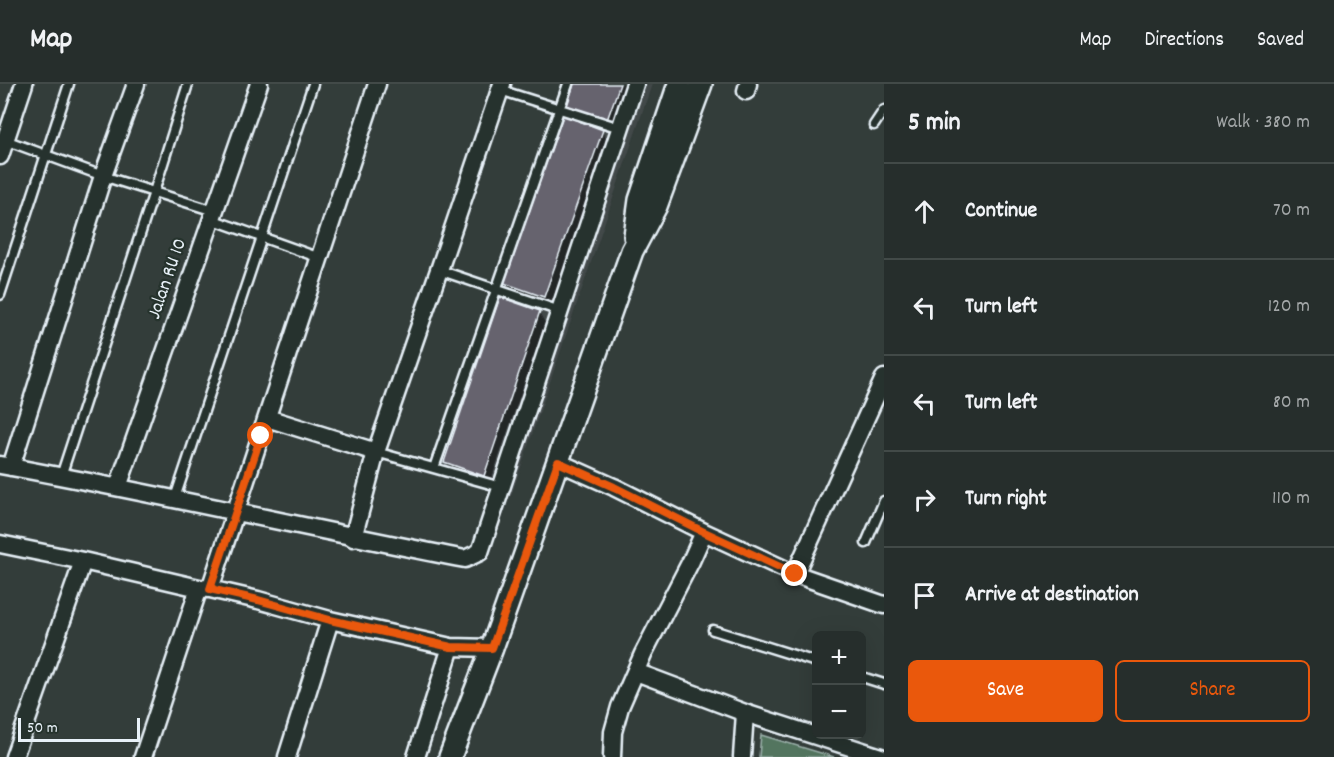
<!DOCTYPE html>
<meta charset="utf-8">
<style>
:root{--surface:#262e2c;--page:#323a38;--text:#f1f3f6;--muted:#a4a8a9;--line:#424a48;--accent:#ea580c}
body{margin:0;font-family:Dekko,sans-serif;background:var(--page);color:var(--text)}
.controls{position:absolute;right:18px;bottom:18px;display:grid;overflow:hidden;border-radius:9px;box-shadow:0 6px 24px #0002}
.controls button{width:54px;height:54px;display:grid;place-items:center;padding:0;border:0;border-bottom:2px solid var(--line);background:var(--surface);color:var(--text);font:30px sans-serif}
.scale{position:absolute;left:18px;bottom:15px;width:122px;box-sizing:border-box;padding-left:6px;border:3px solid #e8f1f8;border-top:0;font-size:16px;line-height:21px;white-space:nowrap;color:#e8f1f8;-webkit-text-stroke:4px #26332d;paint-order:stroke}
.stop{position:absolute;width:18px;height:18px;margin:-14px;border:4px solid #ea580c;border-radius:50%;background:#fff}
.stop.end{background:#ea580c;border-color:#fff;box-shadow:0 2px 6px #0008}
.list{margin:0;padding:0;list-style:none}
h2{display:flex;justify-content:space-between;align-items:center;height:78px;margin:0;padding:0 24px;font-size:26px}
h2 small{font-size:20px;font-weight:400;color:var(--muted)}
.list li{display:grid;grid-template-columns:39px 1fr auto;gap:18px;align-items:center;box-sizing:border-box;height:96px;padding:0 24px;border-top:2px solid var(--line)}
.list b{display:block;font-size:22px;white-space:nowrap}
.list em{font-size:20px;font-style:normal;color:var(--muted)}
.actions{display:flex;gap:12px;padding:18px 24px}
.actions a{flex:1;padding:14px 0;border:2px solid var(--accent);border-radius:9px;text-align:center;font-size:21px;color:var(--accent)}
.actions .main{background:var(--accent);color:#fff}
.icon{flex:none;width:33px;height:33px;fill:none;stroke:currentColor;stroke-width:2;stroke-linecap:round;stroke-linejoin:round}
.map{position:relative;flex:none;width:884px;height:673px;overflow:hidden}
header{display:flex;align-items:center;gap:36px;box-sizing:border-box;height:84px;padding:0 30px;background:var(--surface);border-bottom:2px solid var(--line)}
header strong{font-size:28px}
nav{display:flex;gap:33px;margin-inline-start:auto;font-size:21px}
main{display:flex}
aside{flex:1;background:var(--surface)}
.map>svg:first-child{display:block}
</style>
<header>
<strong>Map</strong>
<nav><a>Map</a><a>Directions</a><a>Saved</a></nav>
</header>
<main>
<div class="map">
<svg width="884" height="673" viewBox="0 0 884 673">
<rect width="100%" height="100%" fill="#333d3a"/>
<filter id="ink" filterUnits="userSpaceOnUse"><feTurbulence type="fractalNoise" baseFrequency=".0167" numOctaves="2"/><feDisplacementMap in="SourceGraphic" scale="12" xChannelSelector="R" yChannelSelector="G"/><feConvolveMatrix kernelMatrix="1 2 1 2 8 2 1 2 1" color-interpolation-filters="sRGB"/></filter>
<g filter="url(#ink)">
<path fill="#42484a" d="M574 0H652L511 412 441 388Z"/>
<path fill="#52745f" stroke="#9db2ac" stroke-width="1.5" d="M761 651 834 673H759Z"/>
<path fill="#0007" d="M576 0H629L613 46 574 32 568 21Z
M602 47 608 58 550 223 511 209 505 199Z
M539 228 545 239 489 402 452 389 446 378Z"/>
<path fill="#66636e" stroke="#e8f1f8" stroke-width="1.5" d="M574 0H620L607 36 567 22Z
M563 31 603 46 544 213 504 199Z
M500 213 540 227 484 392 444 378Z"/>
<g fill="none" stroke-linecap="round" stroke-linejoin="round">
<g stroke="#e8f1f8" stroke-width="13">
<path id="service" d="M500 6 620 44
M874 41 884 26
M5 56 103 92 214 127
M211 135 320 174
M439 186 560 227
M0 211 69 0
M376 368 501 403
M434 384 568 0
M61 392 154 108 188 0
M175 414 313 0
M866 459 884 417
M713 546 816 578
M862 593 884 600"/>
</g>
<g stroke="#e8f1f8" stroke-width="21">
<path id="minor" d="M746 7 748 0
M0 72 24 0
M267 334 376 368
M558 378 614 403 704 448 795 490 884 521
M0 381C156 409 310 445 465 475L480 468 635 0
M11 383 103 92 136 0
M118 403 259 0
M353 454 376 368 439 186 502 0
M0 460 83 477 199 504 210 505 258 516 330 536 451 563 492 564
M795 490 884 294
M210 505 377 0
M636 588 745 629 881 673
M14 673 83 477
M143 673 199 504
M287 673 330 536
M416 673 451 563
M612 673 613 648 620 623 643 570 691 477 704 448
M742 673 745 629"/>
</g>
<g stroke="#e8f1f8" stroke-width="26">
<path id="tertiary" d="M635 152 640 116 679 0
M450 673 492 564 632 167 656 122 701 0"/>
</g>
<use href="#service" stroke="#26332d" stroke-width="8"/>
<use href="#minor" stroke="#26332d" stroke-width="16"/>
<use href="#tertiary" stroke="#26332d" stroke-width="21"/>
</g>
</g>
<g fill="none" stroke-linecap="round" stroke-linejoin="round" filter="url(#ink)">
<path stroke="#ea580c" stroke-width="8" d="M261 352 210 505 258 516 330 536 451 563 492 564 558 378 614 403 704 448 795 490"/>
</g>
<g text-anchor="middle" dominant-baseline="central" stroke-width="4.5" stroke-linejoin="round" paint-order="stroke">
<g font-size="20" fill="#e8f1f8" stroke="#26332d">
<text transform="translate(168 195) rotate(-71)">Jalan RU 10</text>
</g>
</g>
</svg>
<div class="controls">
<button>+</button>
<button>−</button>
</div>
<div class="scale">50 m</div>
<div class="stop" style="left:261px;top:352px"></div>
<div class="stop end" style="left:795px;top:490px"></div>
</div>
<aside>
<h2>5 min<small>Walk · 380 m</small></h2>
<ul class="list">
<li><svg class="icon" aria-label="ahead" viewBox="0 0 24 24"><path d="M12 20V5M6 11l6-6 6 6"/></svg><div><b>Continue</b></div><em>70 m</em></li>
<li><svg class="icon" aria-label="left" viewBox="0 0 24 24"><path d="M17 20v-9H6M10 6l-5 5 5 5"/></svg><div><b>Turn left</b></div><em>120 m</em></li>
<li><svg class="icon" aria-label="left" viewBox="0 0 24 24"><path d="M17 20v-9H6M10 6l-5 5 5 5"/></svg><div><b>Turn left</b></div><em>80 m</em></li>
<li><svg class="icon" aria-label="right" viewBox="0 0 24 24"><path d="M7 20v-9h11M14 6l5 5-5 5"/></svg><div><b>Turn right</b></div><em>110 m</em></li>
<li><svg class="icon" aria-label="arrive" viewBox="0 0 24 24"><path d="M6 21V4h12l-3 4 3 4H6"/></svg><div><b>Arrive at destination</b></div></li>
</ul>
<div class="actions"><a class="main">Save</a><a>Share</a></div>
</aside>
</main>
